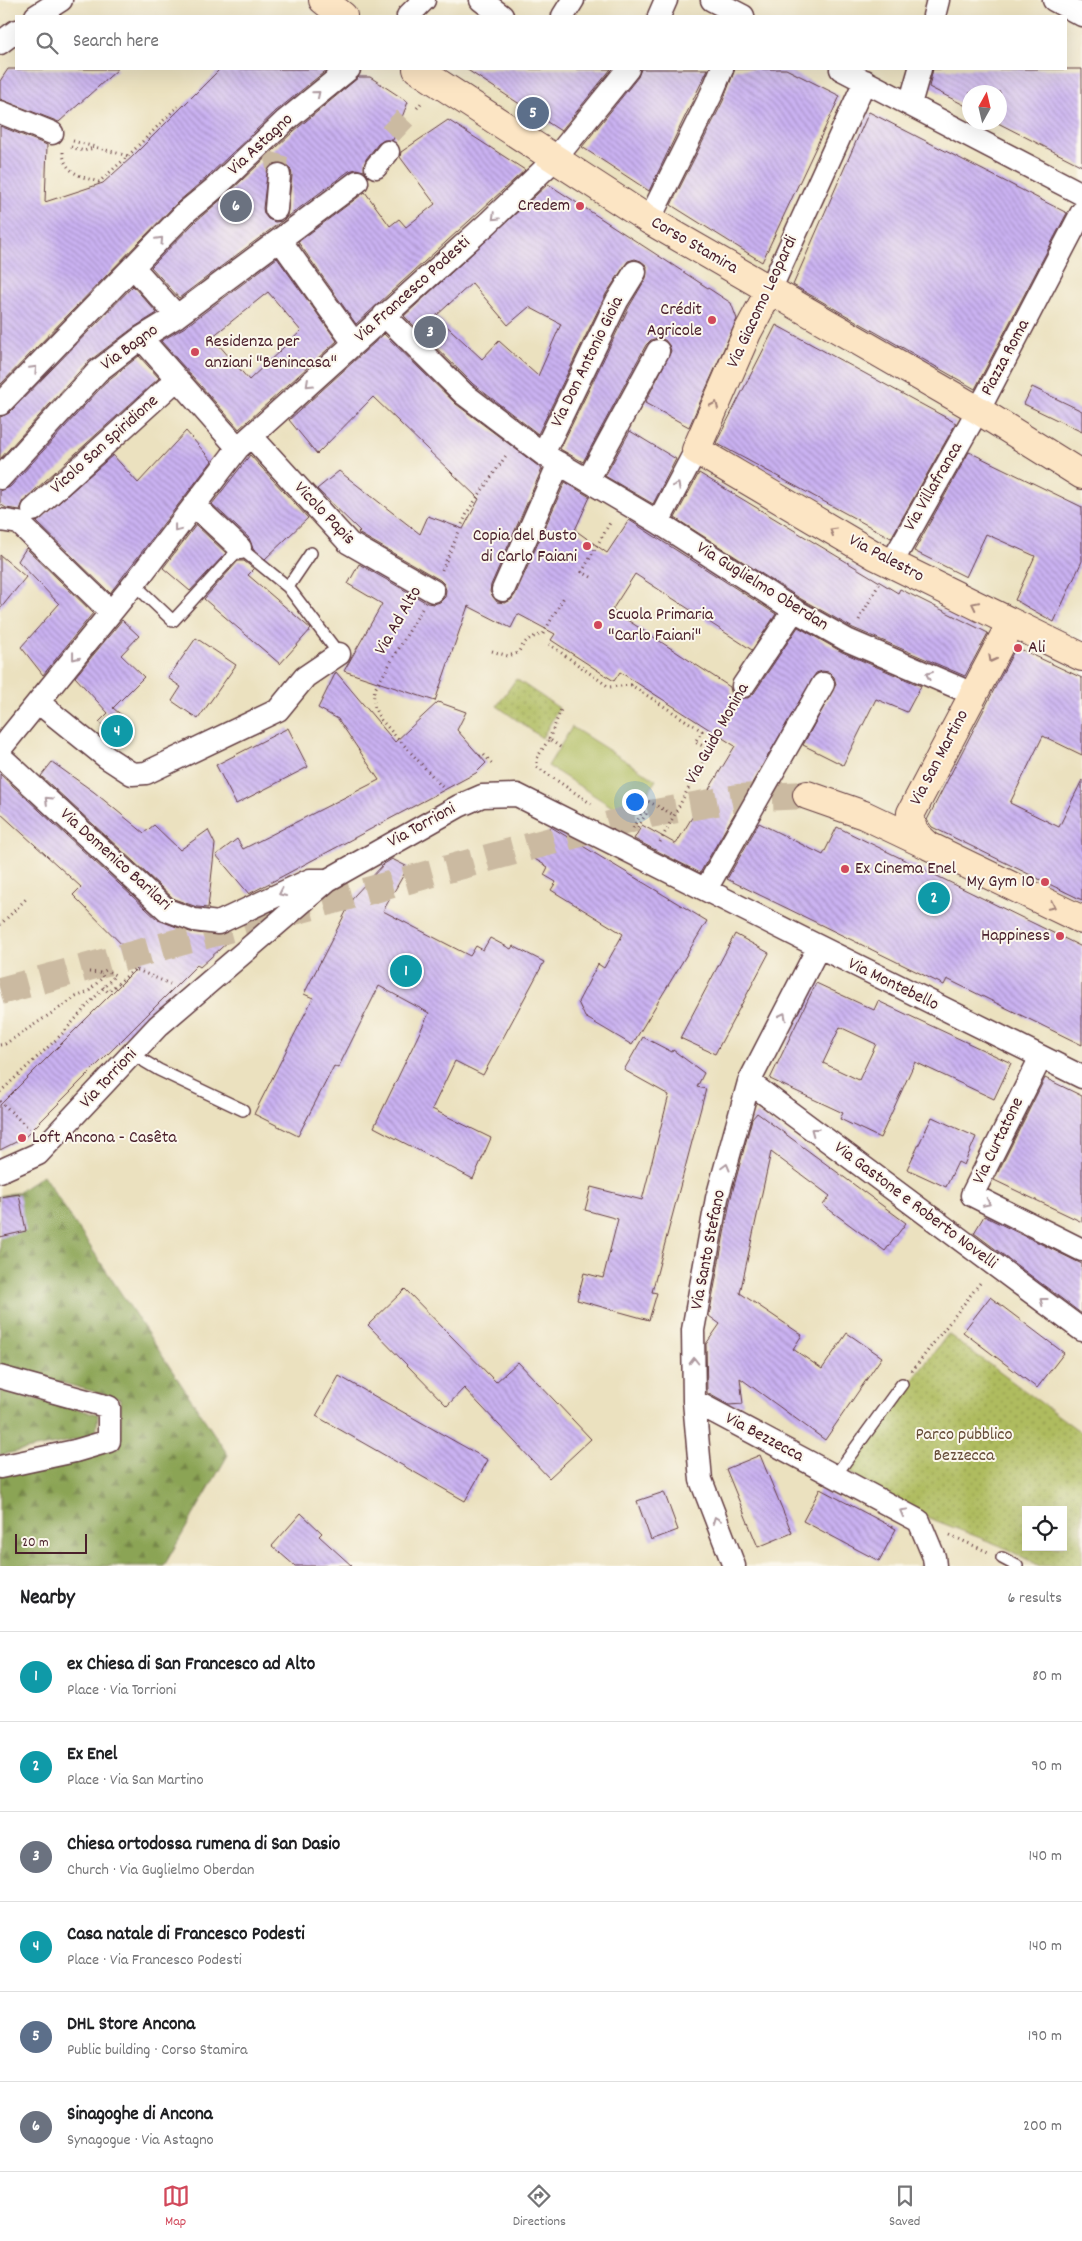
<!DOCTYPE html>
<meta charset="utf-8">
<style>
:root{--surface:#fff;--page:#f6f6f6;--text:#202124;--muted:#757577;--line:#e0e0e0;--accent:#d1495b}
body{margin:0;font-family:Dekko,sans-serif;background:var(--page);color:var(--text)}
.controls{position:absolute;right:15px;bottom:15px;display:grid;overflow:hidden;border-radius:0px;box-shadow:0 5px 20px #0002}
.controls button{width:45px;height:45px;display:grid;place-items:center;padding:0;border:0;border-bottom:1px solid var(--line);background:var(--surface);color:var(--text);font:25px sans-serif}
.compass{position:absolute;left:962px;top:85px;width:45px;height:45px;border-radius:50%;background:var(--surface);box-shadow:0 5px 20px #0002;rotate:8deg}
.scale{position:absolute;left:15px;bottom:12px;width:72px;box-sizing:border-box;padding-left:5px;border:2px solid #4a1f2b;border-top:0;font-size:14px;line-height:18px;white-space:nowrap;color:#4a1f2b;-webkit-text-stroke:4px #fbf7ec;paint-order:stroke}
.you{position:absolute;left:634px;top:801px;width:18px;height:18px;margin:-12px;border:4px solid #fff;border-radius:50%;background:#1a73e8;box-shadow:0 0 0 8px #1a73e833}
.badge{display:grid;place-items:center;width:32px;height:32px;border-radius:50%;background:var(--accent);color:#fff;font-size:16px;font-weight:700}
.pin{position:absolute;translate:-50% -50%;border:2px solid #fff;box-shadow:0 1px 5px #0006}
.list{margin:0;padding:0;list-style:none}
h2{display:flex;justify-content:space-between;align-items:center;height:65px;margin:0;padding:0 20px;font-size:21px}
h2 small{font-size:16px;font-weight:400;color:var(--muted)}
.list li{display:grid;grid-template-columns:32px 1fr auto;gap:15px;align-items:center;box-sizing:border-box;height:90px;padding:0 20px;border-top:1px solid var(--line)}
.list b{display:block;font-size:19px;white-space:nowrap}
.list p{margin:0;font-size:16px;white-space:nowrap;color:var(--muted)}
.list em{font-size:16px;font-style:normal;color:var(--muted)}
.icon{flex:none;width:28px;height:28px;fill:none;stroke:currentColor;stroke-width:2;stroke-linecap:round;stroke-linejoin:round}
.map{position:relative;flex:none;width:1082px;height:1566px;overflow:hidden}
.search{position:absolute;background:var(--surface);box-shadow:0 5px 20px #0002;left:15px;right:15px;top:15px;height:55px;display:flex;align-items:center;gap:12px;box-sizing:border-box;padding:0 18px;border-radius:0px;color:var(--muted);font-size:19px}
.sheet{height:605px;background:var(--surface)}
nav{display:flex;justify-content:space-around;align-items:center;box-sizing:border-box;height:70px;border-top:1px solid var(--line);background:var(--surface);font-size:14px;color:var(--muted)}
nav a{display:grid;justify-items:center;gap:2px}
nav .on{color:var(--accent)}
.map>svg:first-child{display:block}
</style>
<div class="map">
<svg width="1082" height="1566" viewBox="0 0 1082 1566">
<defs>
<pattern id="forest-firs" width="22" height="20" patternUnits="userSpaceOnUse" patternTransform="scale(1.25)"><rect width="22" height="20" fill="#8ba455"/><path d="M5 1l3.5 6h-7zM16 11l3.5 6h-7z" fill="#748547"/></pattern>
<pattern id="park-dots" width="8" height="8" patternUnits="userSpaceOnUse" patternTransform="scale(1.25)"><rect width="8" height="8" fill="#afbc5e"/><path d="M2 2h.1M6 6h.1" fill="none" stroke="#90984e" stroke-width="1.8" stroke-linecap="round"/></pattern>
<pattern id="building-back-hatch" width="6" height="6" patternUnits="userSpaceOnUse" patternTransform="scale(1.25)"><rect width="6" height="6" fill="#cab2f2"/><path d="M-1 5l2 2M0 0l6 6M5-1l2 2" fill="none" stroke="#a690c4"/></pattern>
</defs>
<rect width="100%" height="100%" fill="#fbf7ec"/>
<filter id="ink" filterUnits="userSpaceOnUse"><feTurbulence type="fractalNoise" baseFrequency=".02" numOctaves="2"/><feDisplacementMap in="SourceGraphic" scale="10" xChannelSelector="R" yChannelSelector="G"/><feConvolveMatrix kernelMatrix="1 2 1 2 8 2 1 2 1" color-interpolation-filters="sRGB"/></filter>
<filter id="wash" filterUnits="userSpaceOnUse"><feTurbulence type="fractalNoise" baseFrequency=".0096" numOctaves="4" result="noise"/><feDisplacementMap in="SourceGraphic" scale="20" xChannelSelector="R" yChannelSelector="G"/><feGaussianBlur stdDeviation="1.12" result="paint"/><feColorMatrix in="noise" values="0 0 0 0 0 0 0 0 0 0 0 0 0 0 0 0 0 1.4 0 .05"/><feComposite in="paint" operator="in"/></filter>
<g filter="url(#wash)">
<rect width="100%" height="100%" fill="#ebe1bf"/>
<path fill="#afbc5e" stroke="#7c6e44" d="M572 727 656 780 631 819 548 766Z"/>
<path fill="url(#forest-firs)" stroke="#6a6240" d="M43 1175 228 1455 164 1566H0V1474L120 1447 121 1399 0 1366V1196L18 1192Z
M0 1391 98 1414 96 1436 0 1455Z"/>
<path fill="url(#park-dots)" stroke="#7c6e44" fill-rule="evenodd" d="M516 679 559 708 542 738 497 706Z
M948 1334 1082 1433V1566H1040L1001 1546 929 1518 844 1470ZM1026 1510H1063V1547H1026Z"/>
<g id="blocks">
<path fill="url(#building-back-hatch)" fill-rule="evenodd" d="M8 69H118L59 122 0 99V81Z
M220 69H328L276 111 206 178 178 202 0 385V126L47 145 45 202 103 183 132 157Z
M466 69H611L561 131Z
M641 69H708L649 191 582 147 638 77Z
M735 69H786L840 96 762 262 671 205 723 101Z
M933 69H1082V166L996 122H1000V92H970V108L929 87Z
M359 77H370L408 102 393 140H384L378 144 366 159 364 171 356 169 349 171 179 298 151 267 196 221 224 197 294 131ZM280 162 287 165 291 170 292 176 287 216 282 221 275 222 268 219 264 214 263 208 268 168 273 163Z
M869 112 1067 213 975 389 793 285Z
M448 120 525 170 356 324 298 242 365 192 390 226 399 219 406 227 435 204 400 157 401 152Z
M548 184 731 303 737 319 689 427 645 403 671 351 669 345 665 340 657 338 651 340 646 345 583 462 560 449 629 307 646 278 647 266 641 261 635 259 628 261 606 294 538 434 473 384 404 316ZM472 283 508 325 529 307 561 324 538 376 499 341 482 359 436 316Z
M277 258 337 341 239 429 161 341 185 327ZM268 292 301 331 249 380 212 337Z
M133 286 157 313 133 328 88 362 0 459V417L9 413Z
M776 325 956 423 891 538 716 443Z
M384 334 456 404 542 469 491 585 490 592 497 602 505 603 511 600 515 595 565 482 590 497 575 530 607 553 629 520 776 614 752 650 635 574 612 610 730 687 731 692 736 697 748 698 754 693 798 627 842 652 921 686 907 712 876 699 843 765 803 745 836 684 834 677 829 672 822 671 816 673 700 873 634 839 642 825 676 844 735 746 620 672 614 681 551 640 555 634 518 614 511 628 468 606 435 701 344 671 382 604 348 584 359 564 427 603 434 604 440 602 445 597 446 590 444 584 440 580 358 533 360 531 317 489 339 471 420 534 428 516 463 529 479 499 373 397 317 454 289 420Z
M139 356 159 378 24 500 20 510 6 508 0 504V491L10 487 107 381Z
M1032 387 1082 411V432L1024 404Z
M186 431 212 461 110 593 37 522 113 455 138 483Z
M630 431 676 459 653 504 605 476Z
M969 452 1082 507V561L1054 622 1015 600 1035 556 986 534 966 577 914 551Z
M250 455 308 518 265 559 253 549 249 538 212 504Z
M699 473 898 593 900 589 988 633 965 676 853 628 801 599 675 518Z
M196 525 226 553 190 591 163 568Z
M26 548 93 613 43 675 21 647 59 604 18 561Z
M0 555 26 577 0 609Z
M238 561H244L254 569 248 575 311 629 280 664 204 599Z
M122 620 139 636 121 655 144 677 113 708 131 723 118 738 99 722 108 713 75 677Z
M196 638 236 665 198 719 172 701 181 687 168 678Z
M1016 647 1082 678V755L1043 736 1010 803 1059 827 1082 780V900L932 827 927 820Z
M336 672 395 742 438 702 466 712 457 730 486 763 476 773 249 894 216 855 237 839 243 849 379 780 338 719 318 708Z
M288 728 308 767 236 804 216 765Z
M52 762 94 792 144 833 154 825 180 850 208 830 215 844 208 908 197 907 174 899 41 776Z
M0 774 158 920 190 932 220 936 230 940 200 967 197 965 24 1138 0 1150V1105L141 964 73 895 81 887 0 813Z
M759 823 823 855 837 827 1082 947V1045L947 979 944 985 727 879Z
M551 827 707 921 632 1045 585 1017 578 1002 598 964 604 968 623 934 551 890 556 882 544 875 548 867 533 858Z
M392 859 408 867 383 911 470 956 476 946 483 950 490 938 511 949 513 946 544 962 483 1075 455 1061 432 1109 491 1138 473 1179 374 1127 429 1013 379 986 338 1068 334 1066 298 1136 254 1114 313 998 304 994 354 896 384 864Z
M735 934 769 953 715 1054 680 1038Z
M816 983 874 1010 878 1001 1011 1063 994 1099 915 1062 880 1138 840 1119 843 1113 770 1079ZM840 1027 876 1044 859 1080 823 1063Z
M643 1037 672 1052 673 1050 704 1073 697 1087 706 1089 652 1292 657 1293 649 1320 577 1300 584 1273 603 1278 618 1219 585 1210 591 1187 642 1200 669 1095 624 1070Z
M1045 1078 1082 1096V1222L994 1180Z
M757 1113 906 1223 885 1251 823 1205 830 1196 771 1152 740 1293 802 1335 793 1349 822 1369 847 1333 882 1357 825 1440 740 1378 743 1404 729 1405 707 1393 706 1344 720 1324 709 1316 730 1201 752 1119Z
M932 1117 976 1137 964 1165 958 1162 946 1187 907 1169Z
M19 1194 26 1231 0 1237V1197Z
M984 1216 1082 1264V1314L974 1233Z
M405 1289 496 1382 518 1362 591 1439 549 1478 464 1388 447 1406 368 1325Z
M990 1297 1064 1353 1037 1388 963 1332Z
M339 1376 488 1460 465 1501 316 1416Z
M760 1455 792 1533 758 1547 726 1469Z
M820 1489 896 1529 879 1561 803 1521Z
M664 1492 678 1530 651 1540 637 1501Z
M301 1513 322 1533 319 1536 352 1566H295L272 1546Z"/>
</g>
</g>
<g filter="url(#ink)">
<use href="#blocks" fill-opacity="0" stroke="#623c41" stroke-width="1"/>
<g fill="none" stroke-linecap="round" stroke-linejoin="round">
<path stroke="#cbbaa1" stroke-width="22" stroke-dasharray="22 11" stroke-linecap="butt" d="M390 134 406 117
M279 175C275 165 275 158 280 148"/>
<path stroke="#cbbaa1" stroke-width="28" stroke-dasharray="28 14" stroke-linecap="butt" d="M0 991 650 814 738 798 807 795"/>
<g stroke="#623c41" stroke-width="14">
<path id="lane" d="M134 584 173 621 240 548 288 587 339 654
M288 587 311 553
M132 1054 159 1070 243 1110
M835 1476 902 1384
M1002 1558 1017 1566"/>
</g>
<g stroke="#623c41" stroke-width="25">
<path id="street" d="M481 0 502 16
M712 0 743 16
M1054 0 1082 15
M36 16 61 0
M408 16 424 0
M563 16 573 0
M659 16 666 0
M934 16 938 0
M0 43 16 31
M841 69 1082 194
M910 104 920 69
M0 112 52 133
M376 167 388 152
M276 209 279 175
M649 220 711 95 722 69
M280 240 354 343
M134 268 177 316
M770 290 865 81
M384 315 464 394 543 454 658 522 794 610 847 640 973 694
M141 338 238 448
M0 404 187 211 215 188 285 121 349 69
M252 437 349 543 433 591
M543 454 617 301 635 272
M0 478 98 371 141 338 177 316 357 182
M588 480 658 351
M195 506 240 548
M33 510 176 380
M0 520 19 523 111 612
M658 522 696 450
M891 564 986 396 1082 212
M503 590 559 463
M743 686 794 610
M39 703 106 757 132 774 146 773 278 710 305 677 339 654
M0 749 134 584 238 448 488 223 555 159 628 69
M0 756 167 910 194 920 218 923 310 880H324
M706 889 823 684
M1041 1057 972 1195 1082 1250
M749 1082 1082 1330
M0 1171 38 1154 158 1026 328 880 459 806 482 796 517 795C705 890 893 984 1082 1077
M0 1377 109 1407V1441L75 1451 0 1467
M694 1401 919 1521 934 1557 935 1566
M734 1566 701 1480 694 1401 693 1330 717 1198 749 1082 818 948"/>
</g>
<g stroke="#623c41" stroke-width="30">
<path id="secondary" d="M323 0 343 16
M417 69 649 220 978 410 1082 475
M770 290 747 333 696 450 876 556 1082 657
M1011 623 911 813C909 830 918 836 929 846L1082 920
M807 795 864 815 925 844"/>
</g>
<path stroke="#623c41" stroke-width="3" stroke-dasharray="1 4" stroke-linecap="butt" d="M417 108 422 102
M73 141 128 156
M71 147 84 151 93 148
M63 152C64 173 82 177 99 182L128 156 178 106
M442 570 468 511 507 454
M591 577 582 572 611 521
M422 609 375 689C372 702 374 709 381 720L444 789
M859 620 879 584
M549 644 609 687 631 685 702 731 695 742 709 749
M492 651 508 656 518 653C526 639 529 638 543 634L564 597
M631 685 634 681
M549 739 561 710
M560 747 549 739 537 758V767L593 805
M480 756 483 754 493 764
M644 799 674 815
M633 828 642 812 646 811V814L636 830
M660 842 732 706
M0 925 27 898
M89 972 101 973
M103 987 108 992 135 969 170 984
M0 1045 5 1044 76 997 88 992 103 977 101 973
M0 1092 61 1035 115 975 106 970 101 973
M0 1101 29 1129
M912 1371 980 1283
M950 1535 988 1552"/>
<use href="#lane" stroke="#fff" stroke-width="11"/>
<use href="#street" stroke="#fff" stroke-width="22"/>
<use href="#secondary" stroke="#fce5c4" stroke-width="28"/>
</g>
<defs><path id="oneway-chevron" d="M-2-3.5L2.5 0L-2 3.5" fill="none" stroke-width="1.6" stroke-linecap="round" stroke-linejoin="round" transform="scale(1.25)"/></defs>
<g stroke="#ae9aa0">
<use href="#oneway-chevron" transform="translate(317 94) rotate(-39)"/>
<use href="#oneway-chevron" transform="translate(495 217) rotate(136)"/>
<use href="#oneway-chevron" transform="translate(160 240) rotate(-47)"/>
<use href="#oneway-chevron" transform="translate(34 369) rotate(-46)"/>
<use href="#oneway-chevron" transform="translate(309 384) rotate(137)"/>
<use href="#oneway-chevron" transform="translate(677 486) rotate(-63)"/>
<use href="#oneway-chevron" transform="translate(177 529) rotate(128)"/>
<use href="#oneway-chevron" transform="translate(75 657) rotate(128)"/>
<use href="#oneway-chevron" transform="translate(929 675) rotate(-157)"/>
<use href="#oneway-chevron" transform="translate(48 800) rotate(-137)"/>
<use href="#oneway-chevron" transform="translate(282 893) rotate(155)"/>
<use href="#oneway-chevron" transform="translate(783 1016) rotate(-63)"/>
<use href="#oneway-chevron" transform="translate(814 1131) rotate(-143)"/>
<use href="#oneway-chevron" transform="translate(726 1167) rotate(-75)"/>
<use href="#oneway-chevron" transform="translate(987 1203) rotate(26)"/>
<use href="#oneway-chevron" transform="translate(1043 1301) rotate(-143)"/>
<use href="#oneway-chevron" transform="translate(694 1361) rotate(-90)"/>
<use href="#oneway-chevron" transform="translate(903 1512) rotate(-151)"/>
<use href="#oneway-chevron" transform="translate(716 1520) rotate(-111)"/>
</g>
<g stroke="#a38278">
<use href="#oneway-chevron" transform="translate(715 405) rotate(-66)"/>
<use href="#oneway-chevron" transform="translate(833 531) rotate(-150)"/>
<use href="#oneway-chevron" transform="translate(975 605) rotate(-154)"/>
<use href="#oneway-chevron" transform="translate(992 659) rotate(118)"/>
<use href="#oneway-chevron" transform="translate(1052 906) rotate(26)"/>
</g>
</g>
<g fill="#d1495b" stroke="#fbf7ec" stroke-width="2">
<circle cx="580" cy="206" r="5"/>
<circle cx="712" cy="320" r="5"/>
<circle cx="195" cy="352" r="5"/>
<circle cx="587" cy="546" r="5"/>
<circle cx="598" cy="625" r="5"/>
<circle cx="1018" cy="648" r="5"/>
<circle cx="845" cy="869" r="5"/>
<circle cx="1045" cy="882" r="5"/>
<circle cx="1060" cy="936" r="5"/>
<circle cx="22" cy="1138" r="5"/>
</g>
<g text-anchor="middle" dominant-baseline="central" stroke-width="4" stroke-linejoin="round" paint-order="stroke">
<g font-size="18" fill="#4a1f2b" stroke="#fbf7ec">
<text transform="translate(261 145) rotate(-43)">Via Astagno</text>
<text transform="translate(694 246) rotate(30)">Corso Stamira</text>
<text transform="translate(413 290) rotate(-42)">Via Francesco Podesti</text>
<text transform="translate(763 302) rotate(-65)">Via Giacomo Leopardi</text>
<text transform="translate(130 348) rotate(-36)">Via Bagno</text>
<text transform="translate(1006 358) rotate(-62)">Piazza Roma</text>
<text transform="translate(588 362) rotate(-64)">Via Don Antonio Gioia</text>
<text transform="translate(105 445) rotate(-42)">Vicolo San Spiridione</text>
<text transform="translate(934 487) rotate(-60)">Via Villafranca</text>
<text transform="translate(324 514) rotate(46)">Vicolo Papis</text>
<text transform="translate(886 559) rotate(28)">Via Palestro</text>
<text transform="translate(762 587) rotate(32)">Via Guglielmo Oberdan</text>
<text transform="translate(399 621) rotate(-60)">Via Ad Alto</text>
<text transform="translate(718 734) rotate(-61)">Via Guido Monina</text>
<text transform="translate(940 758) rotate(-62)">Via San Martino</text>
<text transform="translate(422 826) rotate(-29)">Via Torrioni</text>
<text transform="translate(115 860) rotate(42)">Via Domenico Barilari</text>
<text transform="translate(893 985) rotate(26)">Via Montebello</text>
<text transform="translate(109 1079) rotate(-47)">Via Torrioni</text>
<text transform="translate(999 1141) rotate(-64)">Via Curtatone</text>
<text transform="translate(915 1206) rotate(37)">Via Gastone e Roberto Novelli</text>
<text transform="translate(709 1250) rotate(-79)">Via Santo Stefano</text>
<text transform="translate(764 1438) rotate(28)">Via Bezzecca</text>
</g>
<g font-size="18" fill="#4a1f2b" stroke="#fbf7ec" text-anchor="end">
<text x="570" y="206">Credem</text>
<text x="702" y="310">Crédit<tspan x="702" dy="21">Agricole</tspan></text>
<text x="205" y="342" text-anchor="start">Residenza per<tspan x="205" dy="21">anziani "Benincasa"</tspan></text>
<text x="577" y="536">Copia del Busto<tspan x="577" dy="21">di Carlo Faiani</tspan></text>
<text x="608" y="615" text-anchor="start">Scuola Primaria<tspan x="608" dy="21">"Carlo Faiani"</tspan></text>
<text x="1028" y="648" text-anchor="start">Ali</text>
<text x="855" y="869" text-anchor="start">Ex Cinema Enel</text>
<text x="1035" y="882">My Gym 10</text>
<text x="1050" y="936">Happiness</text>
<text x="32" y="1138" text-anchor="start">Loft Ancona - Casêta</text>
</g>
<g font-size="18" fill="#684e3a" stroke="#fbf7ec">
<text x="964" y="1435">Parco pubblico<tspan x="964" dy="21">Bezzecca</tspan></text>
</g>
</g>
</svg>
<div class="controls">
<button><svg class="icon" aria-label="locate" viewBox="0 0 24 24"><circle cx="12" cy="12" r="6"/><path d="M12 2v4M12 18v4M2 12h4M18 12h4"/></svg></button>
</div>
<svg class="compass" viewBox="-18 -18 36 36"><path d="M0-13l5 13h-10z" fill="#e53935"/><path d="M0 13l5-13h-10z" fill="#757577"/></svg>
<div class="scale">20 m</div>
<div class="you"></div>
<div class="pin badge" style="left:406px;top:971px;background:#0f9aa8">1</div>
<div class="pin badge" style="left:934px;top:898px;background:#0f9aa8">2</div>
<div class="pin badge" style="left:430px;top:332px;background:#6b7280">3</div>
<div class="pin badge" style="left:117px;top:731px;background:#0f9aa8">4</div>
<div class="pin badge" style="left:533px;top:113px;background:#5c6f8a">5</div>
<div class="pin badge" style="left:236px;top:206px;background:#6b7280">6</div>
<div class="search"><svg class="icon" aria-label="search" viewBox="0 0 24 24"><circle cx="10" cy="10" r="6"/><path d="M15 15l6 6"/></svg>Search here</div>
</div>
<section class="sheet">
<h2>Nearby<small>6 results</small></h2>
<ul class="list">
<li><span class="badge" style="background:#0f9aa8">1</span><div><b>ex Chiesa di San Francesco ad Alto</b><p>Place · Via Torrioni</p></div><em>80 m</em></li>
<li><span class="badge" style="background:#0f9aa8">2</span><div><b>Ex Enel</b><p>Place · Via San Martino</p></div><em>90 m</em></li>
<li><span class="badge" style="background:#6b7280">3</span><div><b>Chiesa ortodossa rumena di San Dasio</b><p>Church · Via Guglielmo Oberdan</p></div><em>140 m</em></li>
<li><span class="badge" style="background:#0f9aa8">4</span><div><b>Casa natale di Francesco Podesti</b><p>Place · Via Francesco Podesti</p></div><em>140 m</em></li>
<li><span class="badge" style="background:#5c6f8a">5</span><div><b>DHL Store Ancona</b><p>Public building · Corso Stamira</p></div><em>190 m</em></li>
<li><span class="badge" style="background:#6b7280">6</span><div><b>Sinagoghe di Ancona</b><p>Synagogue · Via Astagno</p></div><em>200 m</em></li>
</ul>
</section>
<nav>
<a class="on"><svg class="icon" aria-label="map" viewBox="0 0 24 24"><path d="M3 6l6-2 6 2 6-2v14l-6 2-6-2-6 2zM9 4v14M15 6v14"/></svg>Map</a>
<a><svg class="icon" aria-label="directions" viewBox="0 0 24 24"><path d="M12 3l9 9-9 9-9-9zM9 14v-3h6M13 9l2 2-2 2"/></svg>Directions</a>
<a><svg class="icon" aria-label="saved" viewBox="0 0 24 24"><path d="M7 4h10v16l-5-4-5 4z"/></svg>Saved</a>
</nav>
